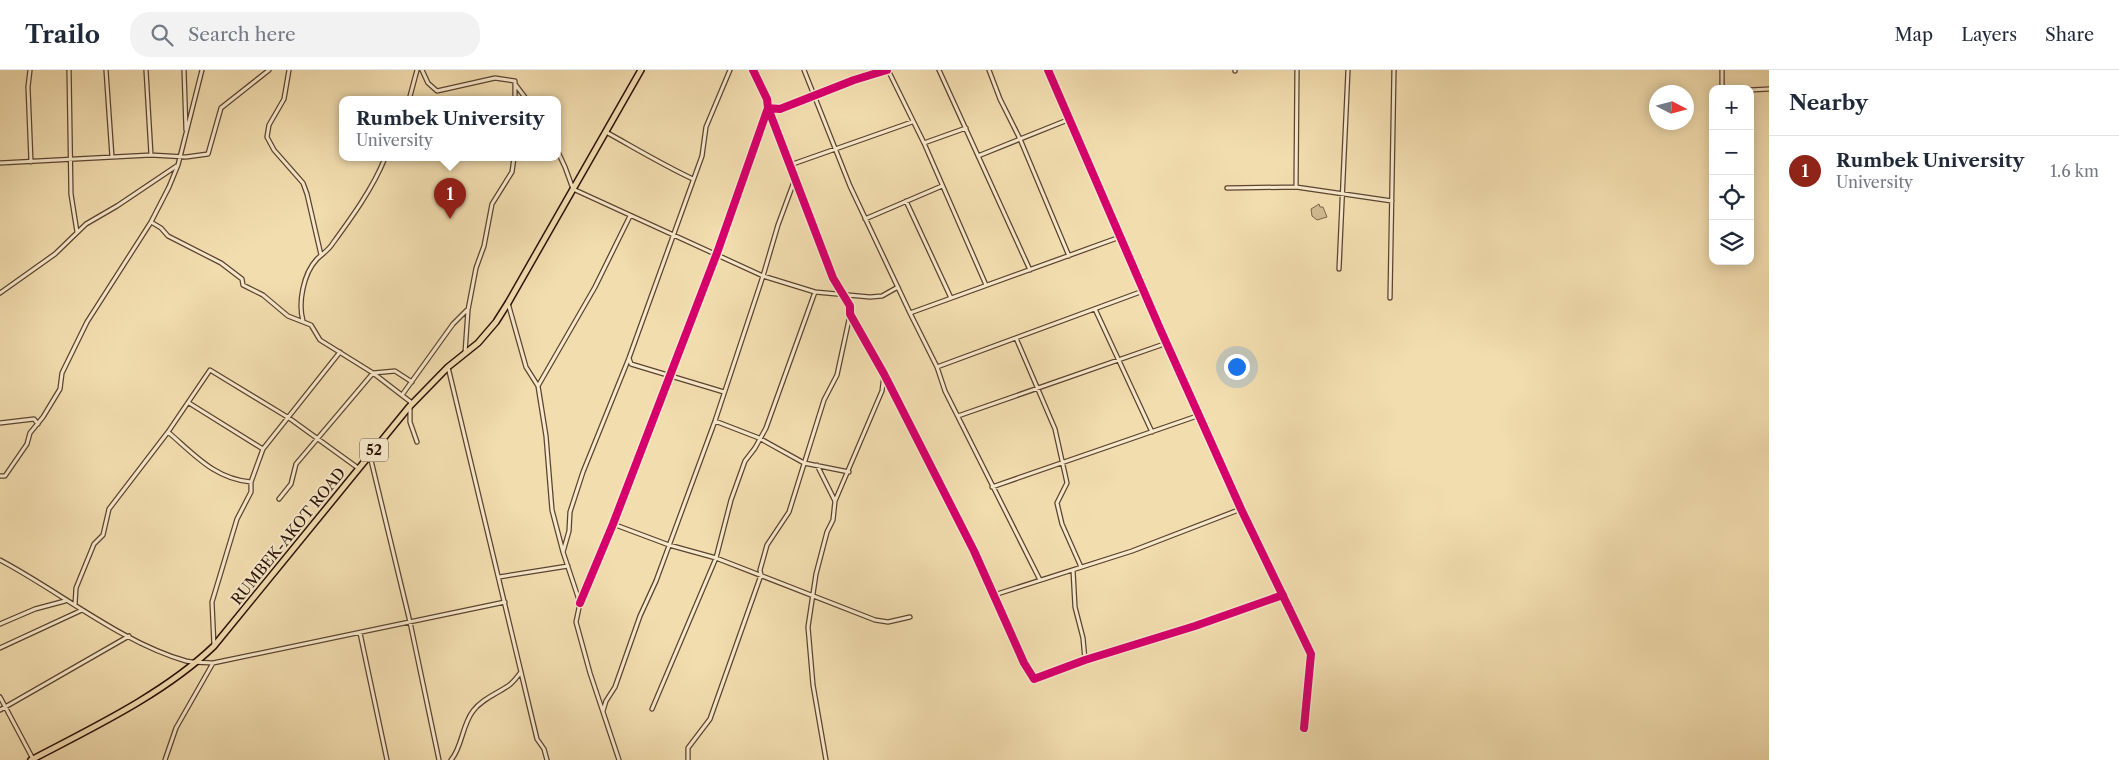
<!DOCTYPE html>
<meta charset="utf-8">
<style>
:root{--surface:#fff;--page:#f2f2f3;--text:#1f2937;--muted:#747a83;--line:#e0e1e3;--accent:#8f2418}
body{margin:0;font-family:"Libre Caslon Text",serif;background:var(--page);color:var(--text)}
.controls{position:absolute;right:15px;top:15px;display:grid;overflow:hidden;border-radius:10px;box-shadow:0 2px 12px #0003}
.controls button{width:45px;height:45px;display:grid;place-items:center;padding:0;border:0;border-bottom:1px solid var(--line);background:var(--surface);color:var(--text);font:25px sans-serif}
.compass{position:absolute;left:1649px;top:15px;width:45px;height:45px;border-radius:50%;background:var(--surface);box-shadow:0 2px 12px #0003;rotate:96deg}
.you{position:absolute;left:1236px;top:296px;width:18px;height:18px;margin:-12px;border:4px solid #fff;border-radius:50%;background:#1a73e8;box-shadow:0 0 0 8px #1a73e833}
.badge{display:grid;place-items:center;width:32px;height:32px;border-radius:50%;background:var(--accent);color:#fff;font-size:16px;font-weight:700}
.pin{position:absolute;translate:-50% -41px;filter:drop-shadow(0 1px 2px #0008)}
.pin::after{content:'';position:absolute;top:26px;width:18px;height:15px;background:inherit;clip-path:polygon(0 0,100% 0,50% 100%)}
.popup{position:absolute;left:339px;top:26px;width:222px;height:65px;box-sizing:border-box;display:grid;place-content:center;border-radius:10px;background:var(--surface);filter:drop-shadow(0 1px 4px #0005);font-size:16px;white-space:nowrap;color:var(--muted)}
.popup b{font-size:19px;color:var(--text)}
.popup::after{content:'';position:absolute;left:50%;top:100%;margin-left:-10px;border:10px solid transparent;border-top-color:var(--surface)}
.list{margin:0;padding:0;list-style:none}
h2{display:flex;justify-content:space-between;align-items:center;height:65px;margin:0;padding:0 20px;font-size:21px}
h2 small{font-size:16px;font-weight:400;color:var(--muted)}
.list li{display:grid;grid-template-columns:32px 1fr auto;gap:15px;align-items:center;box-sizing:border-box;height:70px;padding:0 20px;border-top:1px solid var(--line)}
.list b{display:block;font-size:19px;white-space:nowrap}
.list p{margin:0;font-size:16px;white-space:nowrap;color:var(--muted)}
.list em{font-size:16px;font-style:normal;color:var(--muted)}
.icon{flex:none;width:28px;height:28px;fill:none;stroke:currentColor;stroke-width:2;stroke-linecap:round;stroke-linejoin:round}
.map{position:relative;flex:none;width:1769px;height:690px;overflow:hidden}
header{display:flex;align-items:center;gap:30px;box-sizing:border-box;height:70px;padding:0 25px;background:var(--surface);border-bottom:1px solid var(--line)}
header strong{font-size:24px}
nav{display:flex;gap:28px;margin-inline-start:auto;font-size:18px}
.search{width:350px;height:45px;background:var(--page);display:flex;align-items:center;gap:12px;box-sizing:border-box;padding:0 18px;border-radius:20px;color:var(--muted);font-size:19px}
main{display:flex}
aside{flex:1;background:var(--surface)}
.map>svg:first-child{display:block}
</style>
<header>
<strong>Trailo</strong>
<div class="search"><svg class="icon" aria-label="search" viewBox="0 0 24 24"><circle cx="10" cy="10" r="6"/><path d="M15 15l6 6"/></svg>Search here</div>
<nav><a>Map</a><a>Layers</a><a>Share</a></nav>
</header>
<main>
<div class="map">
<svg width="1769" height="690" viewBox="0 0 1769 690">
<rect width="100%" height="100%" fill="#f2ddaf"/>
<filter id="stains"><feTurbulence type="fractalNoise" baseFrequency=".004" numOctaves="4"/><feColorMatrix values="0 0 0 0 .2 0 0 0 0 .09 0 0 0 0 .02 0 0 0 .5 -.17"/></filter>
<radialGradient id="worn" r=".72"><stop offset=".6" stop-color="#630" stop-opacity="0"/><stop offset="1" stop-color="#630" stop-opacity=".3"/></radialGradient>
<path fill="#d0ba92" stroke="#7c654c" d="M1319 134 1320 137H1323L1327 147 1317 150 1312 146 1311 139Z"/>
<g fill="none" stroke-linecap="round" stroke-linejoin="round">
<g stroke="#5b4330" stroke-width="5.5">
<path id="minor" d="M30 0 28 17 31 92
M69 0 71 124 77 162
M106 0 112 87
M146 0 151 85
M184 0 186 60
M289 0 284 29 269 55 267 67 274 80 303 113 307 124 321 185
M422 0 428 13 437 21 495 8 515 11V30
M753 0 767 29 768 38 833 208 850 236V244L884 304 974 481 1024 593 1034 609 1085 590 1195 556 1283 525
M804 0 850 116 910 243
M888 0 924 73 986 215
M939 0 1030 200
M989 0 1000 29 1020 69 1069 186
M1048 0 1161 261 1241 439 1311 584 1304 658
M1722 0V19
M1235 1V0
M515 14 527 30
M1750 20 1769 19
M409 30 417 0
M606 62C635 78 663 95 693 109
M924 73 966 58
M558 82 565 97 573 119 763 206 815 222 870 227 882 226 898 217
M978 86 1070 49
M0 93 151 85 186 87 208 84 221 38 269 0
M790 95 912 52
M1296 117 1297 0
M1227 118 1296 117 1392 131
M906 131 951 228
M865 149 942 116
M151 152 161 158 168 166 221 193 242 209 243 215 263 225 288 246 311 255 320 270 373 303 412 333
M1339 199 1348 0
M0 223 55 184 86 154 117 136 178 95 202 0
M1390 228 1394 0
M508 233 526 297 538 316 546 366 552 440 563 482 580 533 576 552 590 603 619 690
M1095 239 1152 362
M303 251C298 233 303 204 317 189 322 184 329 180 333 173 352 147 373 118 385 88
M1016 268 1055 359 1067 413 1057 433 1062 454 1081 497
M465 283 468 240 476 198 484 176 492 134 512 102 514 88
M629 288 631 294 724 322
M448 297 537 669 544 679 547 690
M937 297 1143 221
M538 316 595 217 630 146
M402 325 453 254 467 240
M189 333 263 379
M410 337V352L417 372
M958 346 1167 273
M715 351 759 368 804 393 849 402
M0 353 34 349 38 354
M168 362C195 385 215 409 251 412
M370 386 410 552 439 690
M817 395 835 431
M0 406H5L27 374 30 363 43 347 60 319 62 303 87 252 151 152 169 117 178 95
M992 417 1200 345
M279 429 291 414 296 394 373 303 395 301 412 312
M613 454 669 475 716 488 875 550 888 552 910 547
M563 482 569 461 570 442 583 402 629 288 702 86 706 57 730 0
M0 490C59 521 122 573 186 591 194 593 205 592 213 593L505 532
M1073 500 1075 537 1083 568 1085 590
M499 507 568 496
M1040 510 945 321 937 297 910 243 1120 167
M994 525 1132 481 1241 439
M580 533 613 454 717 183 768 38 780 39 854 10 887 0
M75 535 76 518 94 474 103 465 109 439 168 362 210 300 289 348 358 398
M0 554 35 539 65 531
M360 563 387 690
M214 576 212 532 237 449 251 422V412L263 379 340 282
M0 578 82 540
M0 627 33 689
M652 639 716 488 731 430 745 391 755 378 766 358 815 222
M0 640 129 566
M603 641 606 631 615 617 640 546 656 511 715 351 763 206 778 155 795 109
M165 690 176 658 213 593
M451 690C462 678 462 655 473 641 482 629 496 624 508 616 513 613 517 607 521 602
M688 690V678L710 649 761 505 760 500 767 475 789 442 824 330 837 305 850 245
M826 690 813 615 808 557 816 504 827 462 833 450 835 431 882 321 884 305"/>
</g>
<g stroke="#291005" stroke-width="8">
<path id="primary" d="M31 690C92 658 164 624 214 576L409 337 448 297 478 273 496 252 508 233 641 0"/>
</g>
<use href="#minor" stroke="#f7e9cb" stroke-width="3"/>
<use href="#primary" stroke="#f2ddaf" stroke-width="5"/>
<g stroke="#f7e9cb" stroke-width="11">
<path id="cycleway" d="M753 0 767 29 768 38 833 208 850 236V244L884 304 974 481 1024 593 1034 609 1085 590 1195 556 1283 525
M1048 0 1161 261 1241 439 1311 584 1304 658
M580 533 613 454 717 183 768 38 780 39 854 10 887 0"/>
</g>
<use href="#cycleway" stroke="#d6006c" stroke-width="8"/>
</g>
<g text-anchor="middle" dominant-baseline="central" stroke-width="4" stroke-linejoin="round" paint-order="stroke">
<rect fill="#f7e9cb" stroke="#675140" stroke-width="1" x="360" y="368.5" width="28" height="23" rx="4"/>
<g font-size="14" font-weight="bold" fill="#291005">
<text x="374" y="380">52</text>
</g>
<g font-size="15" fill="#291005" stroke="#f7e9cb">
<text transform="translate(288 466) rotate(-51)">RUMBEK-AKOT ROAD</text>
</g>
</g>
<rect width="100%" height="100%" filter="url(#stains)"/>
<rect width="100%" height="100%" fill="url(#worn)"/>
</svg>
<div class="controls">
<button>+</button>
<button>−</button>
<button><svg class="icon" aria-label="locate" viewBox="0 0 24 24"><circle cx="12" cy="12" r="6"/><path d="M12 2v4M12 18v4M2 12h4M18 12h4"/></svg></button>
<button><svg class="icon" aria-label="layers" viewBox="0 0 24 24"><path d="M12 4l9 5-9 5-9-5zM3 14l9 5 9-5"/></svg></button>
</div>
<svg class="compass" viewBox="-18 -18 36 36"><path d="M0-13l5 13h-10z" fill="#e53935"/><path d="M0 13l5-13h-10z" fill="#747a83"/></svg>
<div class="you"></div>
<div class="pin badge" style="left:450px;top:149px">1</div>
<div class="popup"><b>Rumbek University</b>University</div>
</div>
<aside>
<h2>Nearby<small></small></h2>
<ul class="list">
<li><span class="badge">1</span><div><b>Rumbek University</b><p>University</p></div><em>1.6 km</em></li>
</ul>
</aside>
</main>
